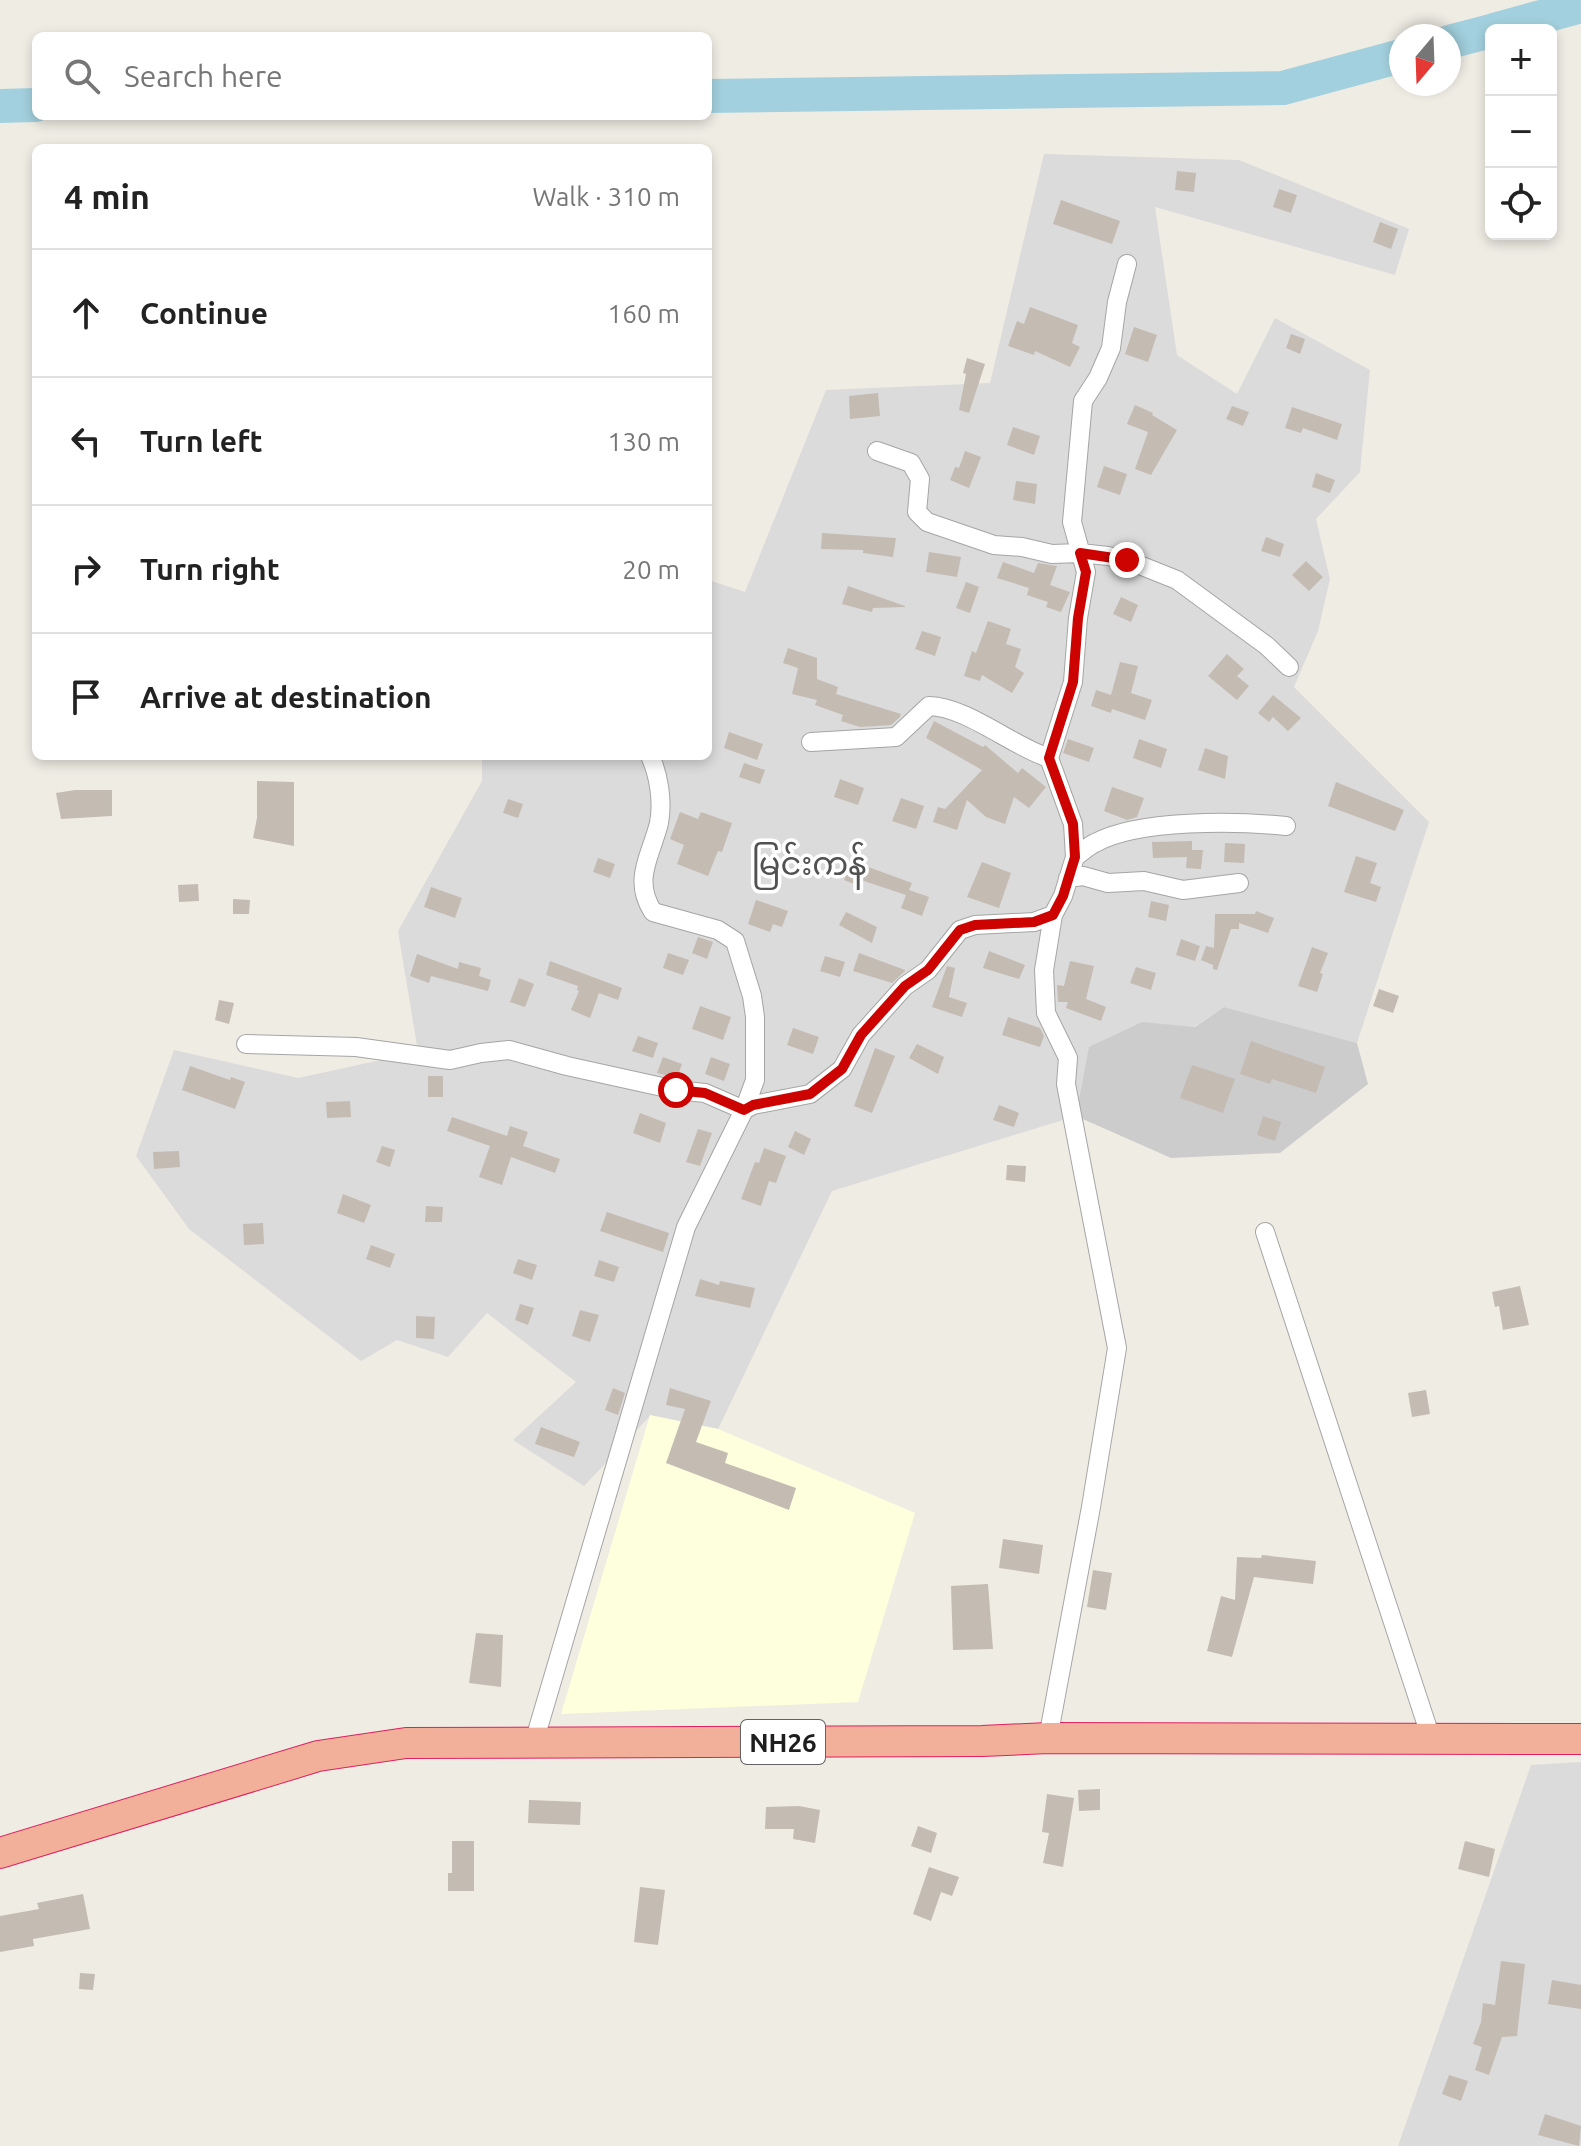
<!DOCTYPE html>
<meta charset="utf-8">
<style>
:root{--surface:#fff;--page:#f6f6f6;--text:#222;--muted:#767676;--line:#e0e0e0}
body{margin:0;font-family:Ubuntu,"Noto Sans Myanmar",sans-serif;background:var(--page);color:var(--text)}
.controls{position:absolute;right:24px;top:24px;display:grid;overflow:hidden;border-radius:12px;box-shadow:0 4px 12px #0003}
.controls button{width:72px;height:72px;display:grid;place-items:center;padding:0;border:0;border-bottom:2px solid var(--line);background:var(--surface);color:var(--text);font:40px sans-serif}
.compass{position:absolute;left:1389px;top:24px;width:72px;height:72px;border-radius:50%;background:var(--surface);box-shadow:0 4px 12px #0003;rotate:199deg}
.stop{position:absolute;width:24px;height:24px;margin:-18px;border:6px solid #cc0300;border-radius:50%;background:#fff}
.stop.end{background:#cc0300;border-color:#fff;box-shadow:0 2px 8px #0008}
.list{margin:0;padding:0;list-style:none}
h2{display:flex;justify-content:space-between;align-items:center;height:104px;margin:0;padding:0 32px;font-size:34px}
h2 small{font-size:26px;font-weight:400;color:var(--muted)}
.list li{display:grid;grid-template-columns:52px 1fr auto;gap:24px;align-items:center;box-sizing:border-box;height:128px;padding:0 32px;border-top:2px solid var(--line)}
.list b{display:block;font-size:30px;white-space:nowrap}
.list em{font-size:26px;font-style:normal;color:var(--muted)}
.icon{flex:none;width:44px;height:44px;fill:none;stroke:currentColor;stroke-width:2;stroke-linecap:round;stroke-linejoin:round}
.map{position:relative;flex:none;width:1581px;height:2146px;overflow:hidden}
.search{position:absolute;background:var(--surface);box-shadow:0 4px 12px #0003;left:32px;top:32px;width:680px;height:88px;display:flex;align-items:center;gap:20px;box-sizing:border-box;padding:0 28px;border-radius:12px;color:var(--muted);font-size:30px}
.panel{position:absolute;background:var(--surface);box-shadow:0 4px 12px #0003;left:32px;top:144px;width:680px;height:616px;border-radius:12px}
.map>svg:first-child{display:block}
</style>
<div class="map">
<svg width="1581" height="2146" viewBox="0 0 1581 2146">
<rect width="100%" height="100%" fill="#efece4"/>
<path fill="#dcdbdb" d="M1044 154 1239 160 1409 229 1395 275 1155 207 1177 355 1237 394 1275 318 1370 370 1360 472 1316 519 1330 579 1318 631 1294 687 1429 822 1357 1043 1224 1007 1194 1027 1142 1023 1076 1116 832 1191 718 1429 650 1416 584 1486 513 1440 576 1382 487 1313 448 1357 397 1340 361 1361 189 1229 136 1156 174 1050 298 1078 418 1052 398 931 482 781V756H708V580L745 592 826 390 990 383Z
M1581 1762V2146H1398L1531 1765Z"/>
<path fill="#feffdd" d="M650 1415 718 1429 915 1513 858 1702 561 1714Z"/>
<path fill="#ccc" d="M1224 1007 1357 1043 1368 1084 1280 1153 1171 1158 1076 1116 1089 1047 1142 1022 1195 1027Z"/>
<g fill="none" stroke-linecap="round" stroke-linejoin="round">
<path stroke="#a3d0de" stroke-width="34" d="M1494 30 1581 6
M1449 42 1491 31
M708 96 1283 88 1401 56
M0 106 36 105"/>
</g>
<path fill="#c4bbb3" d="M1177 171 1196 173 1194 192 1175 190Z
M1279 189 1297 195 1291 213 1273 207Z
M1061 200 1120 221 1112 244 1053 224Z
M1380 222 1398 229 1391 249 1373 242Z
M1030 307 1078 325 1072 343 1080 347 1070 367 1035 351 1034 355 1008 346 1017 321 1024 324Z
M1134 327 1157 335 1148 362 1125 354Z
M1291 334 1305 339 1300 354 1286 348Z
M967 358 985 364 969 413 959 410 966 374 963 373Z
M878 393 880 416 850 419 849 396Z
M1135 405 1153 413 1152 415 1177 430 1151 475 1135 469 1148 432 1127 424Z
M1232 406 1249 412 1243 426 1226 419Z
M1292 407 1342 424 1337 440 1303 428 1301 433 1285 428Z
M1013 427 1040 436 1034 455 1007 445Z
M965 451 981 457 969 488 950 480 955 467 959 468Z
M1104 466 1127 474 1120 495 1097 487Z
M1316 473 1335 480 1330 493 1312 487Z
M1016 481 1037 484 1035 504 1013 500Z
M822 533 896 538 893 557 863 553V550L821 549Z
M1266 537 1284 544 1280 557 1261 551Z
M929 552 961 557 957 577 926 572Z
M1306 561 1323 577 1309 591 1292 575Z
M1003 562 1034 573 1038 563 1057 566 1050 585 1070 592 1061 612 1046 607 1048 602 1027 595 1029 588 997 578Z
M966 582 979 587 970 613 956 608Z
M848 586 905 606V607L873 608 872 612 842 604Z
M1121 597 1138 605 1131 622 1113 614Z
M988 621 1011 629 1006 644 1021 649 1015 667 1024 673 1012 693 982 675 980 681 964 676 972 651 976 653Z
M922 631 941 637 935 656 915 649Z
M788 648 817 658V679L838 687 836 694 901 714 900 717 891 725 860 727 841 721 843 715 815 705 817 700 792 694 798 668 783 663Z
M1227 654 1244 669 1237 676 1249 686 1237 700 1208 676Z
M1120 662 1138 666 1131 693 1152 700 1145 720 1112 709 1111 713 1091 706 1096 690 1111 695Z
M1273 695 1301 718 1288 731 1273 717 1269 722 1258 713Z
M934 721 983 747 985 745 1018 773 1022 768 1046 787 1029 808 1014 797 1005 824 986 817 967 800 957 830 933 822 938 807 945 809 982 770 926 738Z
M729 732 763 744 757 760 724 748Z
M1068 739 1094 748 1089 762 1063 753Z
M1139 739 1167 749 1161 768 1133 758Z
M1205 748 1228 756 1225 779 1198 770Z
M744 763 765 770 760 784 739 777Z
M840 779 864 788 858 805 834 797Z
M257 781 294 782V846L253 838 257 818Z
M1336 782 1404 810 1395 831 1328 806Z
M1112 787 1144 798 1137 817 1127 820 1104 811Z
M75 790H112V816L61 819 56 793Z
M901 798 924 806 916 829 892 821Z
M508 799 523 804 518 818 503 813Z
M680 812 698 819 701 812 732 823 722 852 718 851 708 876 677 864 684 845 670 839Z
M1192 841V850H1203L1201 869 1186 868 1187 857 1153 858 1152 842Z
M1225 843 1245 844 1244 863 1224 862Z
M1356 856 1377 863 1370 883 1381 887 1376 902 1344 892Z
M598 858 615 864 610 878 593 872Z
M852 861 912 883 909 890 929 897 922 916 901 908 906 895 861 880 859 886 844 880Z
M982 862 1011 873 999 908 967 897Z
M198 884 199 901 179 902 178 885Z
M431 887 462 898 455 918 424 907Z
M233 899 250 900 249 914H233Z
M756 900 788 911 782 927 773 924 770 932 748 924Z
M1151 901 1169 905 1166 921 1148 917Z
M1256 911 1274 918 1268 933 1239 923V929H1231L1217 970 1213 969V965L1201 960 1206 946 1214 948 1215 914H1255Z
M846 912 877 927 872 943 839 925Z
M698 937 713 942 707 959 692 953Z
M1181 939 1200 946 1195 961 1176 955Z
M1312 947 1328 953 1320 973 1323 974 1317 992 1298 986Z
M989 951 1025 965 1019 979 983 968Z
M668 953 689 960 683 975 663 968Z
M859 953 905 970V971L892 983 853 971Z
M417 954 458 969 459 962 481 968 479 976 491 980 488 991 431 976 429 983 410 976Z
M825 956 845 962 840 977 820 971Z
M550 961 622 988 618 1000 599 993 590 1018 571 1010 579 991 577 990 578 986 546 975Z
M1070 961 1094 966 1086 999 1106 1007 1101 1021 1066 1008 1068 1002H1058L1057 985 1064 986Z
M947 966 955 968 949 997 967 1003 962 1017 932 1007Z
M1136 967 1156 973 1151 990 1130 983Z
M519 978 534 984 525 1007 510 1002Z
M1379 989 1399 996 1393 1013 1373 1006Z
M219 1000 234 1003 229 1024 215 1020Z
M700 1006 731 1017 723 1040 692 1029Z
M1008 1017 1040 1028 1044 1036 1040 1047 1002 1035Z
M793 1028 819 1037 813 1054 787 1045Z
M638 1036 658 1043 653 1058 632 1051Z
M1251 1041 1325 1067 1316 1093 1272 1079 1270 1084 1240 1074Z
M917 1044 944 1057 938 1074 909 1058Z
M875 1048 895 1056 872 1113 854 1106Z
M663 1057 682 1064 677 1078 657 1073Z
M711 1057 730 1064 724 1081 705 1074Z
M1192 1065 1235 1079 1223 1113 1180 1098Z
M190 1066 230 1080 231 1077 245 1082 235 1109 182 1090Z
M428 1076H443V1097H428Z
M350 1101 351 1117 327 1118 326 1102Z
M999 1105 1019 1113 1014 1127 993 1120Z
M640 1113 666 1123 660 1143 633 1133Z
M1263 1116 1281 1122 1275 1141 1257 1135Z
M452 1117 507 1136 510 1126 528 1132 523 1146 560 1159 555 1173 511 1157 502 1185 479 1177 490 1146 447 1131Z
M698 1129 712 1133 700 1166 686 1162Z
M795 1131 811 1139 804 1155 788 1147Z
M382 1146 395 1150 390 1167 376 1162Z
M764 1148 786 1156 776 1183 769 1181 761 1206 741 1199 755 1162 759 1163Z
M179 1151 180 1167 154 1169 153 1152Z
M1007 1165 1026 1166 1025 1182 1006 1180Z
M343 1194 371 1205 364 1223 337 1213Z
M426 1206 443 1207 442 1222H425Z
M607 1212 669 1233 663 1252 600 1231Z
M263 1223 264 1244 244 1245 243 1224Z
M371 1245 395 1254 390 1268 366 1259Z
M518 1259 537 1265 532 1280 513 1273Z
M599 1260 619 1267 614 1282 594 1276Z
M700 1279 719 1285 720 1281 755 1288 750 1308 695 1296Z
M1520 1286 1529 1325 1503 1330 1499 1306 1495 1307 1492 1292Z
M520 1304 534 1308 528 1325 515 1320Z
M580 1310 599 1315 590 1342 572 1336Z
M416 1316 435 1317 434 1339 416 1338Z
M613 1388 625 1393 618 1415 605 1410Z
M670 1388 711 1401 696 1442 728 1453 725 1463 796 1488 789 1510 666 1463 685 1409 666 1405Z
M1426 1390 1430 1414 1412 1417 1408 1393Z
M541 1427 580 1442 574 1457 535 1444Z
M1003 1539 1043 1545 1039 1574 999 1568Z
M1262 1555 1316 1561 1313 1584 1254 1577 1232 1657 1207 1651 1221 1596 1235 1600 1237 1557 1261 1558Z
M1093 1570 1112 1573 1106 1610 1087 1607Z
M988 1584 993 1649 953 1650 951 1586Z
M476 1633 503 1635 501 1687 469 1683Z
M1100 1789V1810L1079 1811 1078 1790Z
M1047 1794 1074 1798 1063 1867 1043 1863 1049 1833 1042 1832Z
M529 1800 581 1802 580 1825 528 1823Z
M799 1806 820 1810 815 1843 793 1839 794 1829H765L766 1807Z
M918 1826 937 1833 931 1853 911 1846Z
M452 1841H474V1891H448V1873H452Z
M1465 1841 1495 1849 1489 1877 1458 1869Z
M929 1867 959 1877 952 1896 941 1892 931 1921 913 1914Z
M640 1887 665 1890 658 1945 634 1942Z
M83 1894 90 1929 33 1939 34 1946 0 1952V1916L39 1909 37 1903Z
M1501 1961 1525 1964 1517 2036 1502 2037 1489 2075 1475 2070 1482 2047 1473 2044 1481 2022 1483 2003 1495 2005Z
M80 1973 95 1974 93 1990 79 1989Z
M1552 1980 1581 1985V2009L1548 2004Z
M1449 2075 1468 2081 1461 2101 1442 2094Z
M1545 2114 1581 2126 1579 2146 1538 2135Z"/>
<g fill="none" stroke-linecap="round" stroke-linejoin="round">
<g stroke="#a5a5a5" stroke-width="20">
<path id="minor" d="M877 451 911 463 920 479 917 512 927 522 994 545 1022 547 1052 554 1080 553 1108 556 1127 560 1177 580 1267 646 1289 667
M811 742 896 737 929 706C967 707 1012 746 1049 758
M1075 857C1081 853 1088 846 1095 843 1139 819 1237 821 1286 826
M1068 878 1083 876 1108 883 1144 881 1183 890 1239 883
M246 1044 356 1047 450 1060 481 1053 509 1050 567 1066 676 1090 705 1093 744 1110
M744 1110 753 1105 810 1094 842 1069 861 1035 905 986 928 970 960 930 975 925 1034 922 1053 915
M1265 1232 1431 1738
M1048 1738 1091 1507 1117 1348 1066 1084 1068 1058 1046 1013 1044 970 1053 915 1063 896 1075 857 1073 824 1049 758 1073 682 1078 618 1086 572 1072 522 1083 401 1098 378 1111 348 1117 302 1127 264
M534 1742 686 1227 744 1110 755 1080V1017L752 996 735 941 718 930 653 912C632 879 651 856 659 823 663 802 659 775 650 756"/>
</g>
<g stroke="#de215e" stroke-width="32">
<path id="trunk" d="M0 1853 318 1756 406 1743 982 1741 1048 1738 1581 1739"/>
</g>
<use href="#minor" stroke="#fff" stroke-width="18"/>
<use href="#trunk" stroke="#f2b09a" stroke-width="30"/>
</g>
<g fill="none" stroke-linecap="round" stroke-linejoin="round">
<path stroke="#cc0300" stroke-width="10" d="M676 1090 705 1093 744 1110 753 1105 810 1094 842 1069 861 1035 905 986 928 970 960 930 975 925 1034 922 1053 915 1063 896 1075 857 1073 824 1049 758 1073 682 1078 618 1086 572 1080 553 1127 560"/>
</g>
<g text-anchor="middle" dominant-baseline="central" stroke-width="7" stroke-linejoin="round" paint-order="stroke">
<rect fill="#fff" stroke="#626262" stroke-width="2" x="741" y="1720" width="84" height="44" rx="6"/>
<g font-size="26" font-weight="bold" fill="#1e1e1e">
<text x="783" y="1742">NH26</text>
</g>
<g font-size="32" fill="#515151" stroke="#fff">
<text x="809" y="863">မြင်းကန်</text>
</g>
</g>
</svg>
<div class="controls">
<button>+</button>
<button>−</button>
<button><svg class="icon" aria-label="locate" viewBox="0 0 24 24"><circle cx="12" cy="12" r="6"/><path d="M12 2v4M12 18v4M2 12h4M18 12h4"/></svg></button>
</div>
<svg class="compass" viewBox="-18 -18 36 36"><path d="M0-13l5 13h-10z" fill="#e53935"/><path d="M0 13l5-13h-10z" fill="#767676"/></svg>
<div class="stop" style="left:676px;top:1090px"></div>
<div class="stop end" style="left:1127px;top:560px"></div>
<div class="search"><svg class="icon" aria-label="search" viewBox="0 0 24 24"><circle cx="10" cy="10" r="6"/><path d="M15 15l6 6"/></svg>Search here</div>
<section class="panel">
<h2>4 min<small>Walk · 310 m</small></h2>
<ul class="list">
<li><svg class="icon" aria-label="ahead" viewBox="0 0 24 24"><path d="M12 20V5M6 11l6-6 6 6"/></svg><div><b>Continue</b></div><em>160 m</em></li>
<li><svg class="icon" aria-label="left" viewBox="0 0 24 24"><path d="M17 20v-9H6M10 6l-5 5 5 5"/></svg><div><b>Turn left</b></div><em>130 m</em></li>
<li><svg class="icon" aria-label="right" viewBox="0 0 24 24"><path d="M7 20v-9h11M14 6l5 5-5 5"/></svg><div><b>Turn right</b></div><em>20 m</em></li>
<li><svg class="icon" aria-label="arrive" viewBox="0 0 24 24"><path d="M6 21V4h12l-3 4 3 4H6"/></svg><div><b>Arrive at destination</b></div></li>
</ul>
</section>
</div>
